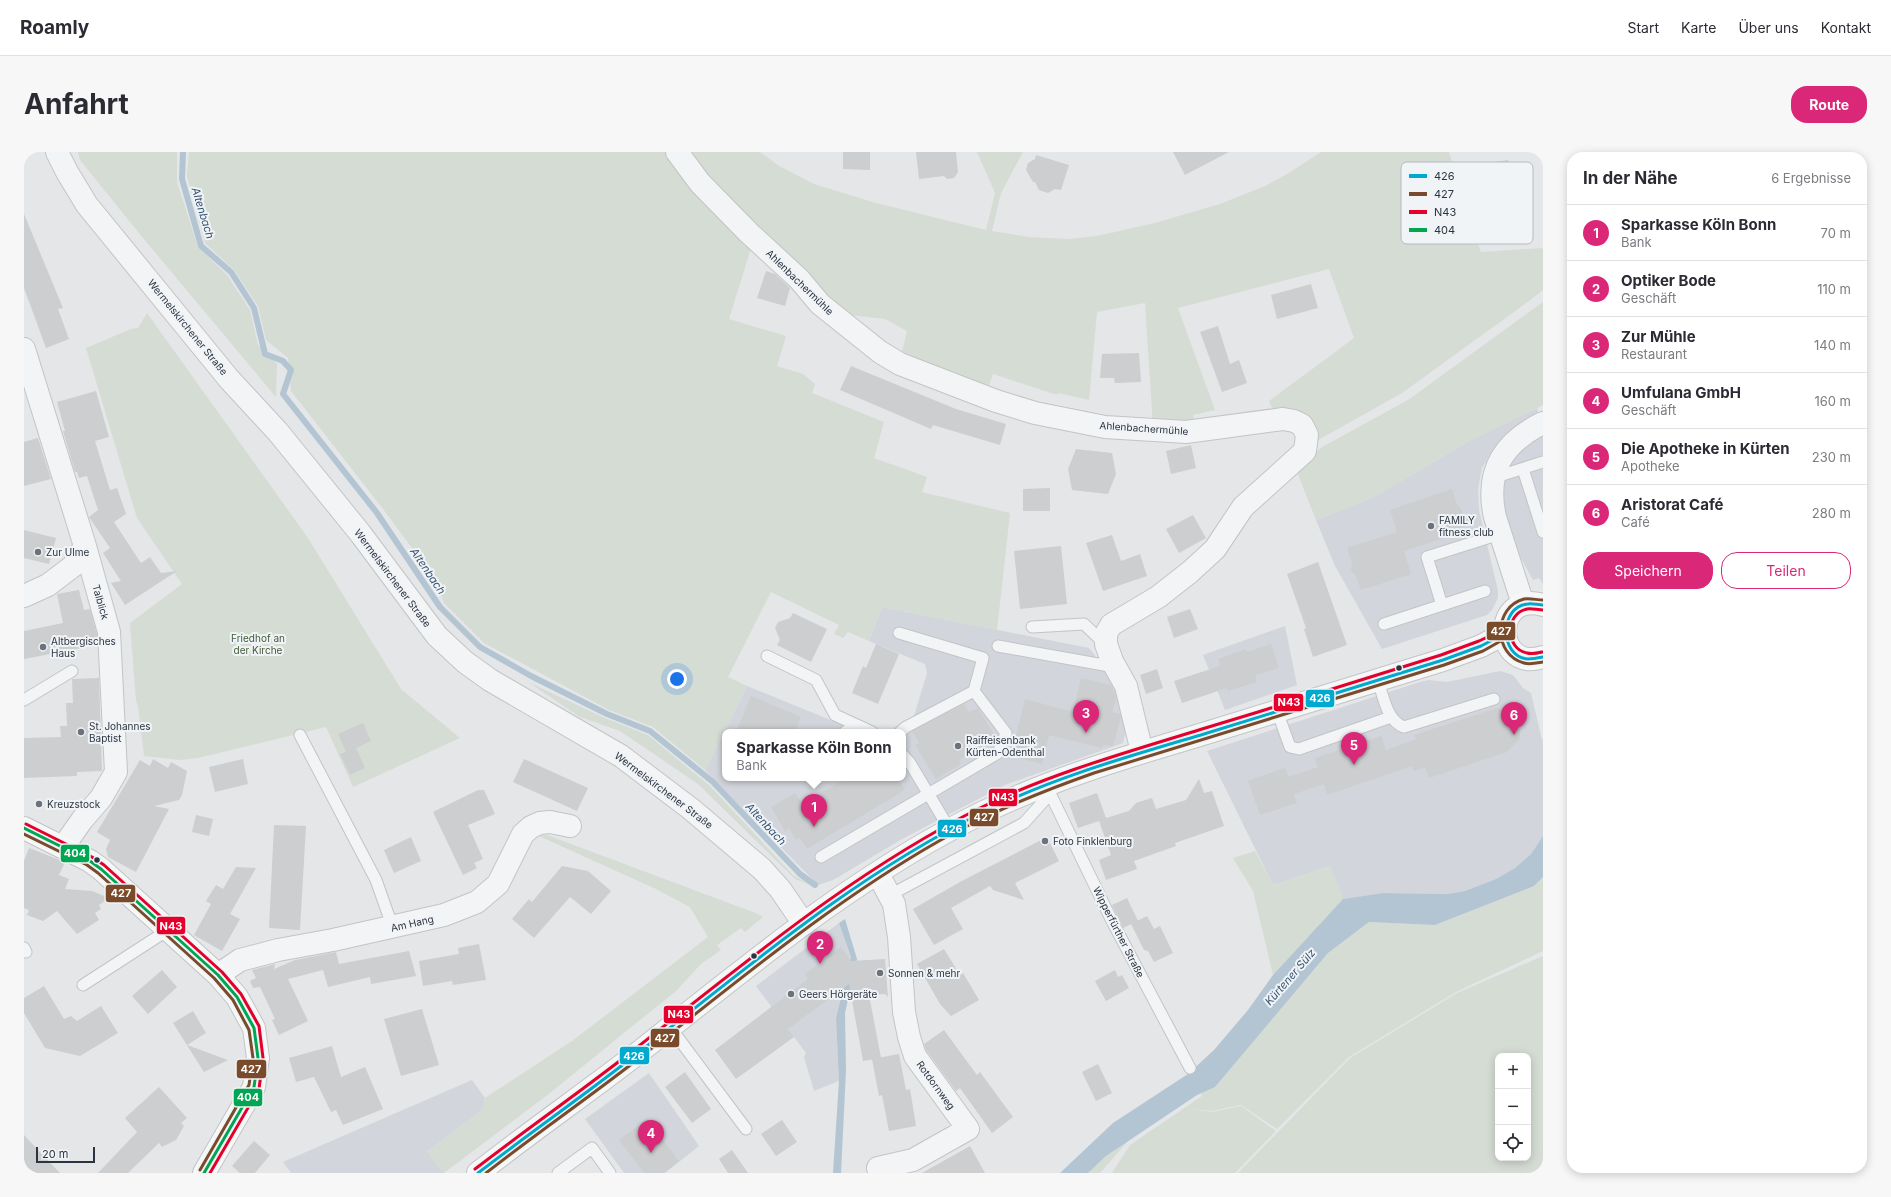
<!DOCTYPE html>
<html lang="de">
<meta charset="utf-8">
<style>
:root{--surface:#fff;--page:#f7f7f7;--text:#2b2b33;--muted:#7c7c81;--line:#e1e1e2;--accent:#db2777}
body{margin:0;font-family:Inter,sans-serif;background:var(--page);color:var(--text)}
.controls{position:absolute;right:12px;bottom:12px;display:grid;overflow:hidden;border-radius:8px;box-shadow:0 2px 10px #0003}
.controls button{width:36px;height:36px;display:grid;place-items:center;padding:0;border:0;border-bottom:1px solid var(--line);background:var(--surface);color:var(--text);font:20px sans-serif}
.scale{position:absolute;left:12px;bottom:10px;width:59px;box-sizing:border-box;padding-left:4px;border:2px solid #2b3441;border-top:0;font-size:11px;line-height:14px;white-space:nowrap;color:#2b3441;-webkit-text-stroke:3px #f1f4f7;paint-order:stroke}
.you{position:absolute;left:653px;top:527px;width:14px;height:14px;margin:-10px;border:3px solid #fff;border-radius:50%;background:#1a73e8;box-shadow:0 0 0 6px #1a73e833}
.badge{display:grid;place-items:center;width:26px;height:26px;border-radius:50%;background:var(--accent);color:#fff;font-size:13px;font-weight:700}
.pin{position:absolute;translate:-50% -33px;filter:drop-shadow(0 1px 2px #0008)}
.pin::after{content:'';position:absolute;top:21px;width:14px;height:12px;background:inherit;clip-path:polygon(0 0,100% 0,50% 100%)}
.popup{position:absolute;left:698px;top:577px;width:184px;height:52px;box-sizing:border-box;display:grid;place-content:center;border-radius:8px;background:var(--surface);filter:drop-shadow(0 1px 3px #0005);font-size:13px;white-space:nowrap;color:var(--muted)}
.popup b{font-size:15px;color:var(--text)}
.popup::after{content:'';position:absolute;left:50%;top:100%;margin-left:-8px;border:8px solid transparent;border-top-color:var(--surface)}
.list{margin:0;padding:0;list-style:none}
h2{display:flex;justify-content:space-between;align-items:center;height:52px;margin:0;padding:0 16px;font-size:17px}
h2 small{font-size:13px;font-weight:400;color:var(--muted)}
.list li{display:grid;grid-template-columns:26px 1fr auto;gap:12px;align-items:center;box-sizing:border-box;height:56px;padding:0 16px;border-top:1px solid var(--line)}
.list b{display:block;font-size:15px;white-space:nowrap}
.list p{margin:0;font-size:13px;white-space:nowrap;color:var(--muted)}
.list em{font-size:13px;font-style:normal;color:var(--muted)}
.actions{display:flex;gap:8px;padding:12px 16px}
.actions a{flex:1;padding:9px 0;border:1px solid var(--accent);border-radius:16px;text-align:center;font-size:14px;color:var(--accent)}
.actions .main{background:var(--accent);color:#fff}
.icon{flex:none;width:22px;height:22px;fill:none;stroke:currentColor;stroke-width:2;stroke-linecap:round;stroke-linejoin:round}
.map{position:relative;flex:none;width:1519px;height:1021px;overflow:hidden;border-radius:16px}
header{display:flex;align-items:center;gap:24px;box-sizing:border-box;height:56px;padding:0 20px;background:var(--surface);border-bottom:1px solid var(--line)}
header strong{font-size:19px}
nav{display:flex;gap:22px;margin-inline-start:auto;font-size:14px}
.intro{display:flex;align-items:center;justify-content:space-between;box-sizing:border-box;height:96px;padding:0 24px}
h1{margin:0;font-size:28px}
.button{padding:10px 18px;border-radius:16px;background:var(--accent);color:#fff;font-size:14px;font-weight:700}
main{display:flex;gap:24px;padding:0 24px}
aside{flex:1;background:var(--surface);border-radius:16px;box-shadow:0 2px 10px #0003}
.map>svg:first-child{display:block}
</style>
<header>
<strong>Roamly</strong>
<nav><a>Start</a><a>Karte</a><a>Über uns</a><a>Kontakt</a></nav>
</header>
<div class="intro"><h1>Anfahrt</h1><a class="button">Route</a></div>
<main>
<div class="map">
<svg width="1519" height="1021" viewBox="0 0 1519 1021">
<rect width="100%" height="100%" fill="#e4e6e8"/>
<path fill="#d2d5db" d="M1513 256 1514 260 1484 280 1469 297 1458 316 1454 337 1455 358 1474 439V446L1468 458 1463 463 1358 497 1311 414 1292 368 1350 345 1443 290Z
M1519 281V432L1515 426 1509 428 1497 406 1481 363 1476 337 1484 311 1493 301Z
M858 455 1065 496 1096 534 1103 574 1099 591 981 633 880 686 809 728 794 733 681 618 723 534 836 580H701V626H879V587L886 577 903 521 901 512 845 489Z
M1261 474 1273 533 1201 558 1179 503Z
M1476 519 1489 523 1499 536 1507 541 1518 588 1519 587V684L1507 702 1491 716 1472 727 1441 739 1423 742 1359 741 1319 747 1306 714 1249 733 1183 599 1396 530 1405 528 1423 530Z
M815 771 827 805 812 866 815 929 790 939 780 905 782 901 732 834Z
M625 921 675 994 641 1021H600L561 967Z
M448 928 461 946 459 957 403 1000 420 1021H267L259 1010Z"/>
<path fill="#d5dcd4" fill-rule="evenodd" d="M54 0H153V30L174 95 203 123 226 158 234 193 253 212 252 245 119 86 56 8Z
M165 0H645L729 90 705 167 762 184 753 214 779 222 791 232 788 241 860 270 850 306 903 325 898 340 986 361 973 478 858 455 845 489 824 480 819 486 810 482 815 473 747 440 704 525 723 534 681 618 629 575 585 558 460 491 420 451 408 423 359 357 267 239 264 206 242 188 234 154 210 118 181 91 163 24Z
M660 0H736L755 14 790 32 852 51 962 78 971 41 953 0H999L977 41 968 79 1005 85 1045 87 1073 84 1131 71 1196 52 1241 34 1265 21 1297 0H1425L1457 100 1519 96V138L1505 149 1378 241 1289 291 1251 263 1245 249 1330 186 1305 117 1154 156 1191 258 1169 263 1172 276 1129 275 1121 151 1073 160 1065 248 1034 241 1033 243 969 222 963 239 877 204 883 179 861 167 819 162Z
M1519 150V253L1443 290 1350 345 1292 368 1271 315 1300 294 1384 248Z
M123 161 284 386 377 537 436 586 329 635 302 575 174 606 156 608 120 604 114 554 112 548 106 471 158 432 113 366 62 196 107 177 114 176Z
M504 530 581 566 624 583 686 634 770 724 787 733 771 727 674 632 596 579 556 565Z
M523 683 734 762 739 765 721 780 717 776 693 793 697 798 677 812 651 840 606 876 526 941 420 1021 403 1000 459 957 461 946 548 889 684 785 666 755 632 737 515 684Z
M1231 699 1249 733 1306 714 1319 747 1249 823 1229 739 1209 706Z
M1519 725V799L1432 840 1325 905 1253 977 1217 953 1188 959 1167 957 1188 960 1217 954 1252 979 1211 1021H1088L1106 993 1178 944 1177 941 1191 935 1304 801 1345 770 1411 773 1510 734Z
M1519 804V1021H1214L1326 906 1433 841ZM1474 904H1504V1006H1474Z
M1105 988 1076 1021H1064L1082 1004Z"/>
<path fill="#b3c4d2" d="M1519 684V725L1510 734 1411 773 1345 770 1304 801 1191 935 1173 943 1082 1004 1064 1021H1036L1089 971 1164 922 1190 898 1224 858 1249 823 1319 747 1359 741 1423 742 1441 739 1472 727 1491 716 1507 702Z
M821 767 833 807 821 861 822 918 817 1021H809L815 929 812 866 827 805 815 771Z"/>
<g fill="none" stroke-linecap="round" stroke-linejoin="round">
<path stroke="#b3c4d2" stroke-width="6" d="M159 0 158 27 177 94 207 120 230 156 241 202 259 209 267 218 259 242 353 361 416 455 456 495 507 524 583 562 626 579 689 630 776 722 791 733"/>
</g>
<path fill="#ccced0" d="M819 0H846V18L819 17Z
M892 0H932L934 20 930 26 923 27 920 24 895 27Z
M1149 0H1205L1161 23Z
M1012 3 1045 13 1037 38 1031 37 1024 41 1015 38 1011 30H1009L1002 18 1004 11 1011 7Z
M1484 8 1487 28 1456 33 1453 13Z
M0 62 39 156 34 157 45 187 22 196 0 136Z
M742 119 751 122 766 136 761 154 733 146Z
M1287 132 1294 156 1253 167 1247 143Z
M1194 174 1206 212 1215 208 1223 231 1198 240 1176 180Z
M1115 201 1117 230 1091 231 1090 226H1076L1078 202Z
M827 214 932 257 982 272 976 293 909 273 907 277 816 238Z
M72 239 85 285 71 289 86 338 93 336 102 362 90 370 117 411 126 405 137 421 153 419 101 453 87 431 97 429 79 401 86 396 65 365 74 358 63 324 55 326 53 320H51L39 279H41L33 250Z
M14 286 27 327 0 334V290Z
M1167 293 1172 316 1147 322 1142 299Z
M1052 297 1088 301 1092 322 1084 342 1048 338 1044 317Z
M1026 336V359H999V337Z
M1428 337 1433 352 1438 358 1436 381 1380 399 1387 422 1337 438 1332 424 1327 418 1328 411 1323 396 1373 380 1366 358Z
M1169 363 1182 386 1155 401 1142 377Z
M0 378 32 386 25 412 0 406Z
M1088 383 1097 409 1116 402 1123 424 1079 439 1062 391Z
M1037 394 1043 452 996 457 990 399Z
M1294 410 1323 493 1289 505 1280 477 1282 476 1263 422Z
M55 438 60 458 66 457 73 482V493L0 507V479L39 471 33 442Z
M1166 457 1174 477 1150 486 1143 465Z
M769 461 803 477 787 510 753 493 756 488 751 476 754 470 766 466Z
M852 492 875 502 854 552 828 541 839 514 842 516Z
M1247 492 1255 516 1231 523 1233 530 1204 539 1203 536 1158 551 1150 529 1196 514 1194 507 1222 497 1223 500Z
M1133 517 1139 536 1122 542 1116 523Z
M75 526 78 619 53 620V624L0 626V586L37 585 36 574H43L42 551H49L48 527Z
M1057 526 1087 533 1090 539 1092 546 1088 560 1096 562 1097 565 1089 594 1079 593 1078 596 1025 583 1018 612 987 604 1001 547 1049 560Z
M727 544 777 565 771 580H712Z
M940 552 945 560 954 556 972 586 935 608 937 612 912 627 891 593 895 591 888 579Z
M1473 556 1489 561 1495 565 1496 583 1495 588 1483 600 1405 626 1401 615 1390 619 1388 614 1303 643 1300 632 1270 642 1273 651 1236 663 1224 629 1261 616 1265 625 1294 615 1291 606 1357 584 1362 598 1392 587 1390 583Z
M339 571 347 589 332 596 341 616 326 623 316 602 322 600 314 582Z
M129 607 144 616 147 610 163 619 158 643 155 648 130 654 145 657 112 720 84 705 82 697 86 688 73 680 116 608 126 614Z
M219 607 224 632 191 640 185 615Z
M500 607 564 636 553 659 489 630Z
M824 626H874L881 638 783 697 776 686 772 688 765 676 761 679 747 655 771 641 778 651Z
M1175 627 1180 641 1188 639 1200 674 1151 691 1152 694 1110 709 1113 717 1082 728 1075 708 1087 703 1075 669 1054 676 1045 651 1073 641 1082 666 1105 659 1112 651 1128 646 1132 657 1162 648Z
M454 638H460L471 662 444 673 459 707 450 711 453 716 439 723 409 660Z
M172 663 189 667 185 684 168 680Z
M250 673 282 674 276 778 245 776Z
M387 685 397 709 370 721 360 698Z
M1023 685 1035 709 991 731 1000 748 969 738 966 734 927 756 939 777 910 793 889 757 936 730Z
M5 696 41 710 35 723 45 727 41 737 68 739 85 746 75 753 77 757 71 761 75 768 53 782 33 759 19 769 3 763 5 758 0 756V709Z
M538 714 564 719 587 739 567 762 546 745 510 786 488 767 505 747 508 750Z
M212 715 232 716 206 762 216 767 198 799 170 783 187 752 182 749 192 733 199 737Z
M1103 746 1114 769 1099 776 1088 753Z
M1123 764 1130 777 1136 774 1149 801 1130 810 1124 799 1120 798 1107 772Z
M455 792 462 828 429 833 428 829 399 834 395 809 435 802 434 796Z
M817 795 827 809 861 807 864 845 861 842 845 843 857 906 839 909 825 832 764 877 770 885 712 927 691 898 784 827 781 822Z
M920 797 936 823 939 821 955 848 927 864 916 852 893 812Z
M385 799 392 824 347 832 346 825 304 835 299 818 264 827 284 869 255 883 248 868 251 867 236 835 229 836 226 829 232 826 228 818 251 812 250 817 271 808 312 800 315 812Z
M138 818 153 835 124 862 108 844Z
M1091 818 1094 825 1098 823 1105 836 1082 849 1071 829Z
M20 834 40 867 47 864 53 869 77 854 94 881 56 904 21 896 0 861V846Z
M398 857 415 913 377 924 360 867Z
M169 859 182 881 163 893 204 908 180 920 149 871Z
M920 878 953 923 956 920 989 965 968 981 936 936 932 939 902 898 900 892Z
M308 894 317 925 341 915 359 957 319 973 312 958 307 960 290 925 272 930 265 906Z
M875 902 882 938 886 937 892 974 865 979 858 943 855 944 848 907Z
M1074 912 1088 941 1072 949 1058 920Z
M661 920 687 957 668 971 641 935Z
M135 935 163 966 157 971 160 974 152 988 138 995 135 991 104 1021H74L113 980 101 966Z
M623 967 655 1009 640 1021H620L595 988Z
M758 968 773 990 752 1004 737 982Z
M0 983 13 997 36 1021H0Z
M230 989 246 1003 231 1021H216L208 1014Z
M946 994 961 1021H898Z
M708 998 724 1021H704L695 1007Z"/>
<g fill="none" stroke-linecap="round" stroke-linejoin="round">
<g stroke="#c2c4c6" stroke-width="13">
<path id="service" d="M1499 317 1519 380
M1469 326 1519 310
M1418 453 1403 405 1476 382
M1360 472 1461 439
M1008 475 1060 472 1081 492
M974 494 1091 515
M743 504 792 528 811 563 848 580
M1354 528C1359 544 1363 569 1380 575L1470 547
M0 548 48 519
M1253 559 1266 595 1275 597 1367 565
M821 580 832 573
M876 580 882 575 950 539
M276 583 352 728 369 776
M879 603 886 611 926 678
M1022 633 1088 769 1166 916
M797 705 974 601 982 581 950 539 959 506 875 481
M866 743 1000 671 1026 642
M0 796 2 800
M59 833 144 778
M646 875 722 977
M534 1021 568 996 586 1021"/>
</g>
<g stroke="#c2c4c6" stroke-width="24">
<path id="minor" d="M653 0 676 31 725 81 775 127 796 152 856 200 876 212 972 249 1011 261 1081 275 1162 280 1259 267 1270 269 1278 273 1283 283 1281 299 1219 355 1191 397 1166 420 1134 445 1087 473 1082 482V492L1088 509 1102 534 1118 600
M0 197 61 394 85 480 92 620 77 646 58 668 39 695
M0 444 24 433 49 414 61 394
M1499 452 1471 365C1461 320 1478 291 1519 271
M854 722 870 752 875 785 880 860 885 885 891 904 944 977 889 1008 854 1016
M194 823 216 808 254 798 309 788 420 763 453 750 474 732 499 682 507 675 516 671 526 670 546 674"/>
</g>
<g stroke="#c2c4c6" stroke-width="24">
<path id="tertiary" d="M33 0 43 20 63 53 205 227 254 280 336 381 413 484 441 510 466 528 597 604 667 657 738 717 756 737 780 772"/>
</g>
<g stroke="#c2c4c6" stroke-width="24">
<path id="secondary" d="M1519 453C1468 438 1469 521 1519 505
M0 676 66 709 77 717 194 823 213 845 230 876 234 906 230 935 180 1021
M454 1021C506 980 561 942 614 901 724 814 833 722 960 660 1030 626 1105 604 1179 582 1259 557 1339 533 1419 508L1457 494 1480 482"/>
</g>
<use href="#service" stroke="#f2f4f5" stroke-width="11"/>
<use href="#minor" stroke="#f2f4f5" stroke-width="22"/>
<use href="#tertiary" stroke="#f2f4f5" stroke-width="22"/>
<use href="#secondary" stroke="#f6f7f7" stroke-width="22"/>
<g stroke="#f1f4f7" stroke-width="6">
<path id="bus-1" d="M1519 453C1514 453 1508 451 1504 452 1475 454 1475 505 1504 507 1508 507 1514 506 1519 505
M454 1021C507 980 562 942 614 901 725 814 833 722 960 660 1030 625 1106 604 1180 582 1260 557 1339 533 1419 508L1457 494 1480 482"/>
</g>
<g stroke="#f1f4f7" stroke-width="6">
<path id="bus-2" d="M1519 448C1513 448 1506 446 1500 447 1469 455 1469 503 1500 511 1506 513 1513 511 1519 510
M0 682 63 713 74 721 190 826 209 848 225 878 229 906 225 933 176 1018
M462 1021C513 981 567 944 618 904 714 829 808 750 915 689 964 661 1016 640 1070 621L1420 513 1459 499 1482 486"/>
</g>
<g stroke="#f1f4f7" stroke-width="6">
<path id="bus-3" d="M1518 500C1514 501 1507 502 1503 501 1481 497 1481 461 1503 457 1507 456 1514 458 1519 458
M2 672 68 705 80 713 198 820 217 842 235 874 239 906 235 937 186 1021
M451 1017C504 976 559 938 611 897 722 810 831 718 958 655 1028 621 1104 600 1178 577 1258 553 1338 528 1417 503L1455 489 1478 478"/>
</g>
<g stroke="#f1f4f7" stroke-width="6">
<path id="bus-4" d="M0 676 66 709 77 717 194 823 213 845 230 876 234 906 230 935 180 1021"/>
</g>
<use href="#bus-1" stroke="#00a9ce" stroke-width="3"/>
<use href="#bus-2" stroke="#7a4b2a" stroke-width="3"/>
<use href="#bus-3" stroke="#e4002b" stroke-width="3"/>
<use href="#bus-4" stroke="#00a651" stroke-width="3"/>
</g>
<g fill="#6c727b" stroke="#f1f4f7" stroke-width="1.5">
<circle cx="1407" cy="374" r="4"/>
<circle cx="14" cy="400" r="4"/>
<circle cx="19" cy="495" r="4"/>
<circle cx="57" cy="580" r="4"/>
<circle cx="934" cy="594" r="4"/>
<circle cx="15" cy="652" r="4"/>
<circle cx="1021" cy="689" r="4"/>
<circle cx="856" cy="821" r="4"/>
<circle cx="767" cy="842" r="4"/>
</g>
<g fill="#2b3441" stroke="#f1f4f7" stroke-width="1.5">
<circle cx="1375" cy="516" r="3.5"/>
<circle cx="73" cy="708" r="3.5"/>
<circle cx="730" cy="804" r="3.5"/>
</g>
<g text-anchor="middle" dominant-baseline="central" stroke-width="4" stroke-linejoin="round" paint-order="stroke">
<g font-size="10" fill="#2b3441" stroke="#f1f4f7">
<text transform="translate(776 130) rotate(44)">Ahlenbachermühle</text>
<text transform="translate(164 175) rotate(51)">Wermelskirchener Straße</text>
<text transform="translate(1120 276) rotate(4)">Ahlenbachermühle</text>
<text transform="translate(369 426) rotate(53)">Wermelskirchener Straße</text>
<text transform="translate(77 450) rotate(74)">Talblick</text>
<text transform="translate(640 638) rotate(37)">Wermelskirchener Straße</text>
<text transform="translate(388 771) rotate(-13)">Am Hang</text>
<text transform="translate(1095 780) rotate(63)">Wipperfürther Straße</text>
<text transform="translate(912 933) rotate(54)">Rotdornweg</text>
</g>
<g font-size="10" fill="#2b3441" stroke="#f1f4f7" text-anchor="start">
<text x="1415" y="368">FAMILY<tspan x="1415" dy="12">fitness club</tspan></text>
<text x="22" y="400">Zur Ulme</text>
<text x="27" y="489">Altbergisches<tspan x="27" dy="12">Haus</tspan></text>
<text x="65" y="574">St. Johannes<tspan x="65" dy="12">Baptist</tspan></text>
<text x="942" y="588">Raiffeisenbank<tspan x="942" dy="12">Kürten-Odenthal</tspan></text>
<text x="23" y="652">Kreuzstock</text>
<text x="1029" y="689">Foto Finklenburg</text>
<text x="864" y="821">Sonnen &amp; mehr</text>
<text x="775" y="842">Geers Hörgeräte</text>
</g>
<g font-size="10" fill="#415c38" stroke="#f1f4f7">
<text x="234" y="486">Friedhof an<tspan x="234" dy="12">der Kirche</tspan></text>
</g>
<g font-size="11" font-style="italic" fill="#365473" stroke="#f1f4f7">
<text transform="translate(179 61) rotate(73)">Altenbach</text>
<text transform="translate(404 419) rotate(56)">Altenbach</text>
<text transform="translate(742 672) rotate(47)">Altenbach</text>
<text transform="translate(1266 825) rotate(-49)">Kürtener Sülz</text>
</g>
</g>
<rect x="1377" y="10" width="132" height="82" rx="6" fill="#f1f4f7" stroke="#b6bac0" stroke-width="1"/>
<rect x="1385" y="22" width="18" height="4" fill="#00a9ce"/>
<rect x="1385" y="40" width="18" height="4" fill="#7a4b2a"/>
<rect x="1385" y="58" width="18" height="4" fill="#e4002b"/>
<rect x="1385" y="76" width="18" height="4" fill="#00a651"/>
<g font-size="11" fill="#2b3441">
<text x="1410" y="28">426</text>
<text x="1410" y="46">427</text>
<text x="1410" y="64">N43</text>
<text x="1410" y="82">404</text>
</g>
<g stroke="#f1f4f7" stroke-width="1.5">
<rect x="1462" y="469" width="30" height="20" rx="4" fill="#7a4b2a"/>
<rect x="1281" y="537" width="30" height="19" rx="4" fill="#00a9ce"/>
<rect x="1249" y="541" width="31" height="19" rx="4" fill="#e4002b"/>
<rect x="964" y="636" width="30" height="19" rx="4" fill="#e4002b"/>
<rect x="945" y="656" width="30" height="19" rx="4" fill="#7a4b2a"/>
<rect x="913" y="667" width="30" height="19" rx="4" fill="#00a9ce"/>
<rect x="36" y="692" width="30" height="19" rx="4" fill="#00a651"/>
<rect x="81" y="732" width="31" height="19" rx="4" fill="#7a4b2a"/>
<rect x="132" y="764" width="30" height="19" rx="4" fill="#e4002b"/>
<rect x="639" y="853" width="31" height="19" rx="4" fill="#e4002b"/>
<rect x="626" y="876" width="30" height="20" rx="4" fill="#7a4b2a"/>
<rect x="595" y="894" width="31" height="19" rx="4" fill="#00a9ce"/>
<rect x="212" y="907" width="31" height="20" rx="4" fill="#7a4b2a"/>
<rect x="209" y="936" width="30" height="19" rx="4" fill="#00a651"/>
</g>
<g font-size="11" text-anchor="middle" font-weight="bold" fill="#fff">
<text x="1477" y="483">427</text>
<text x="1296" y="550">426</text>
<text x="1265" y="554">N43</text>
<text x="979" y="649">N43</text>
<text x="960" y="669">427</text>
<text x="928" y="681">426</text>
<text x="51" y="705">404</text>
<text x="97" y="745">427</text>
<text x="147" y="778">N43</text>
<text x="655" y="866">N43</text>
<text x="641" y="890">427</text>
<text x="610" y="908">426</text>
<text x="227" y="921">427</text>
<text x="224" y="949">404</text>
</g>
</svg>
<div class="controls">
<button>+</button>
<button>−</button>
<button><svg class="icon" aria-label="locate" viewBox="0 0 24 24"><circle cx="12" cy="12" r="6"/><path d="M12 2v4M12 18v4M2 12h4M18 12h4"/></svg></button>
</div>
<div class="scale">20 m</div>
<div class="you"></div>
<div class="pin badge" style="left:790px;top:675px">1</div>
<div class="popup"><b>Sparkasse Köln Bonn</b>Bank</div>
<div class="pin badge" style="left:796px;top:812px">2</div>
<div class="pin badge" style="left:1062px;top:581px">3</div>
<div class="pin badge" style="left:627px;top:1001px">4</div>
<div class="pin badge" style="left:1330px;top:613px">5</div>
<div class="pin badge" style="left:1490px;top:583px">6</div>
</div>
<aside>
<h2>In der Nähe<small>6 Ergebnisse</small></h2>
<ul class="list">
<li><span class="badge">1</span><div><b>Sparkasse Köln Bonn</b><p>Bank</p></div><em>70 m</em></li>
<li><span class="badge">2</span><div><b>Optiker Bode</b><p>Geschäft</p></div><em>110 m</em></li>
<li><span class="badge">3</span><div><b>Zur Mühle</b><p>Restaurant</p></div><em>140 m</em></li>
<li><span class="badge">4</span><div><b>Umfulana GmbH</b><p>Geschäft</p></div><em>160 m</em></li>
<li><span class="badge">5</span><div><b>Die Apotheke in Kürten</b><p>Apotheke</p></div><em>230 m</em></li>
<li><span class="badge">6</span><div><b>Aristorat Café</b><p>Café</p></div><em>280 m</em></li>
</ul>
<div class="actions"><a class="main">Speichern</a><a>Teilen</a></div>
</aside>
</main>
